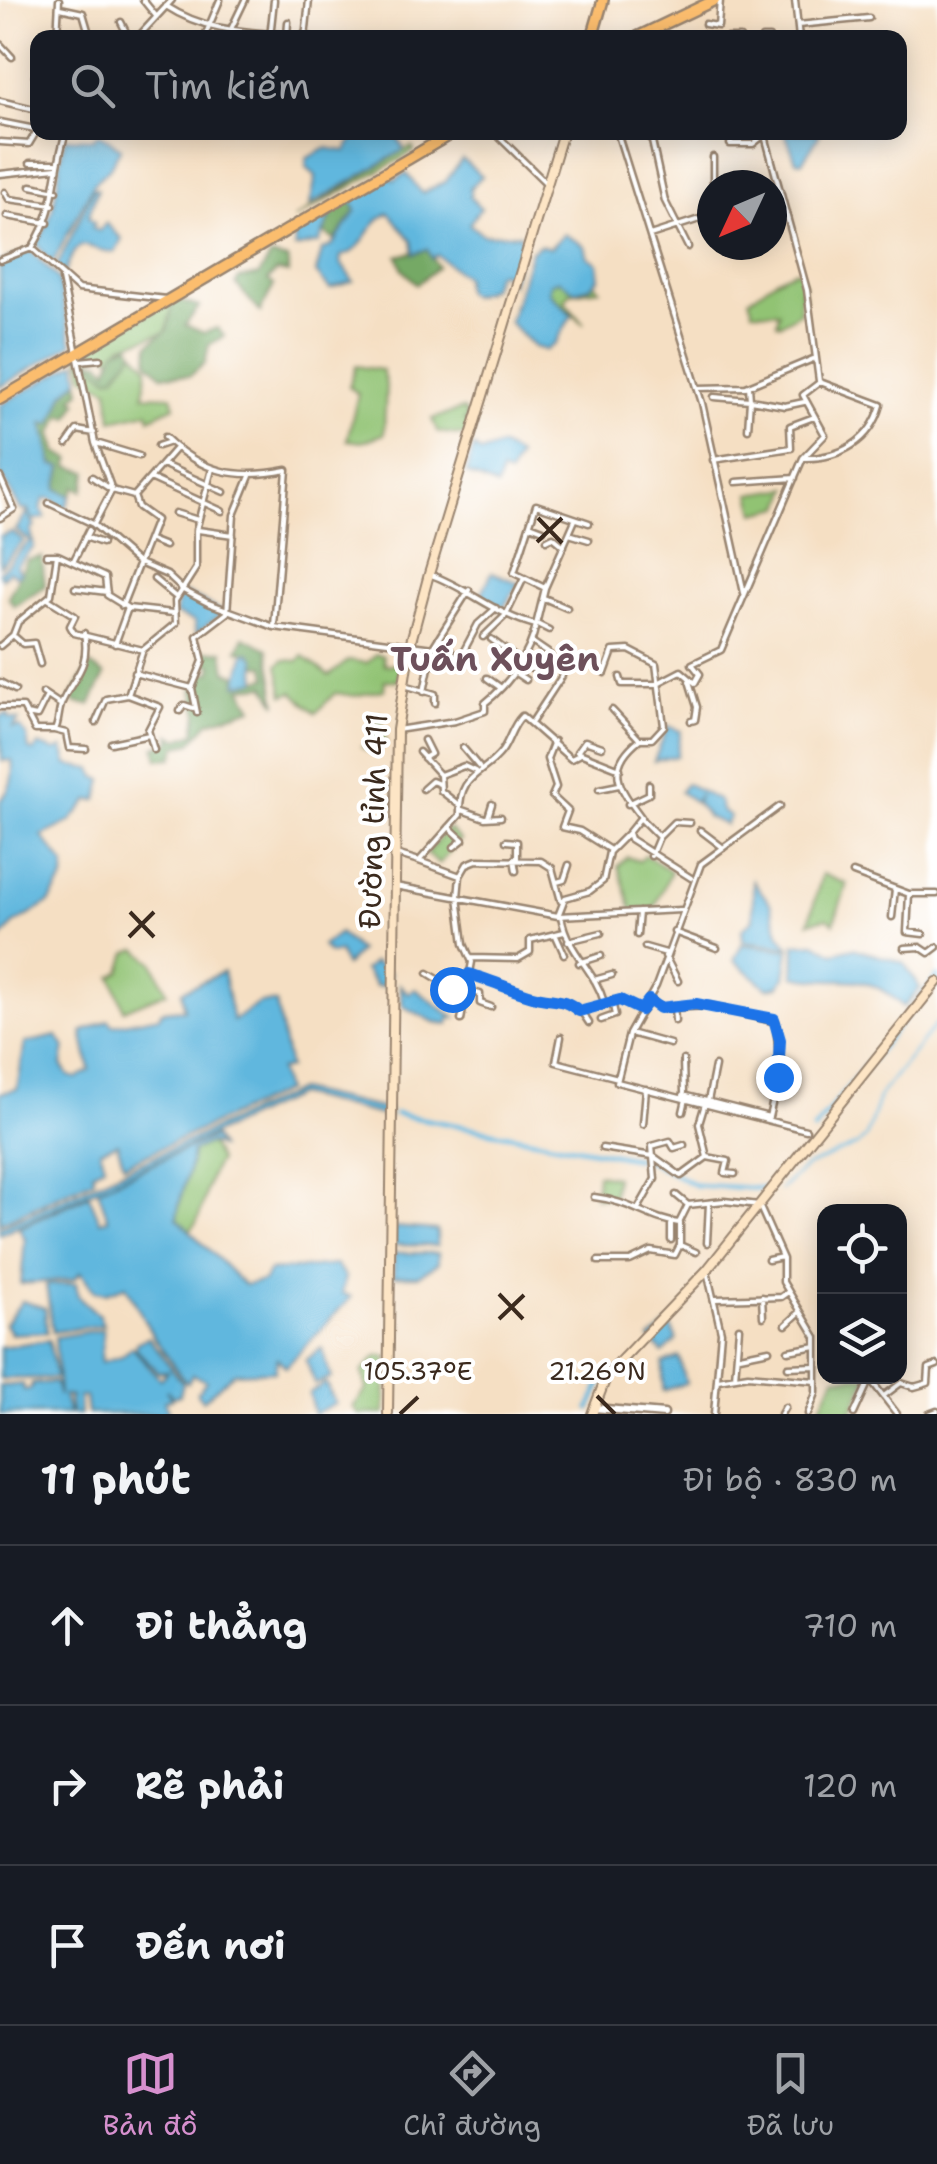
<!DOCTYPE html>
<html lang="vi">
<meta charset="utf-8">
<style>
:root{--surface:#171b24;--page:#20242c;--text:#f1f3f6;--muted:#9ea1a6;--line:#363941;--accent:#d690ce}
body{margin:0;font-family:"Shantell Sans",sans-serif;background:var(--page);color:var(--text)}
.controls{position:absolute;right:30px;bottom:30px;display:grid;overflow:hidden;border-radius:20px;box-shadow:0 5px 25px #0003}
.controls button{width:90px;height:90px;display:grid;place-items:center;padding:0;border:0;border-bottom:2px solid var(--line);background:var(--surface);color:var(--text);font:50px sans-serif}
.compass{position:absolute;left:697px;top:170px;width:90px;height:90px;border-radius:50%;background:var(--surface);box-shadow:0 5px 25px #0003;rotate:226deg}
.stop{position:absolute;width:30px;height:30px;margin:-22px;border:8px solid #1a73e8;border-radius:50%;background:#fff}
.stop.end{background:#1a73e8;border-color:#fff;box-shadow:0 2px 10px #0008}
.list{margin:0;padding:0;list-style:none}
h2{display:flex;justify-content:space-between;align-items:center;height:130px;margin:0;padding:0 40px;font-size:42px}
h2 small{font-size:32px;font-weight:400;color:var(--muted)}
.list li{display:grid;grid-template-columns:65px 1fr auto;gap:30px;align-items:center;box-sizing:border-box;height:160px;padding:0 40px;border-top:2px solid var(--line)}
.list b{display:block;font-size:38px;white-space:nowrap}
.list em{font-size:32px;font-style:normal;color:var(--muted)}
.icon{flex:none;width:55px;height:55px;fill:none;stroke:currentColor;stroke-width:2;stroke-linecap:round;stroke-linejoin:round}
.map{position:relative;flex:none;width:937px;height:1414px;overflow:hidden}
.search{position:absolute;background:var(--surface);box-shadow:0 5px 25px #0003;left:30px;right:30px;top:30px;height:110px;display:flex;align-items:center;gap:25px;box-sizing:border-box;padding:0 35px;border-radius:20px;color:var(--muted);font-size:38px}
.sheet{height:610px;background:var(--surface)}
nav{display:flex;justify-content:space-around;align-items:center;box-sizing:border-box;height:140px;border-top:2px solid var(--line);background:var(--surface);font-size:28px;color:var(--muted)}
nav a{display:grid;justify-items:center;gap:5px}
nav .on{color:var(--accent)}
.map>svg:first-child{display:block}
</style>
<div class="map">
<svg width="937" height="1414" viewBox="0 0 937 1414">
<rect width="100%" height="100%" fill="#fff"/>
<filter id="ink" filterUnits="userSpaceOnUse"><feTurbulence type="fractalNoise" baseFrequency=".01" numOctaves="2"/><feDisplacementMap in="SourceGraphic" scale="20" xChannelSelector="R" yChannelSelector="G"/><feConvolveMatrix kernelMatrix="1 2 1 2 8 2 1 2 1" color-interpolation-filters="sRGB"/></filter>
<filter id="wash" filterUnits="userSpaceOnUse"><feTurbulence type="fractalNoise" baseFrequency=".0048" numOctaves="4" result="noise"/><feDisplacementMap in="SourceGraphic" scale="40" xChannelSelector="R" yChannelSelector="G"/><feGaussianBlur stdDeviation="2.25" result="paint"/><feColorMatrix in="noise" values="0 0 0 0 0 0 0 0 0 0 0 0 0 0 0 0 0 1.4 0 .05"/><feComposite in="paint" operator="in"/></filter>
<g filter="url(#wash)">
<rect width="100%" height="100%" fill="#f5dfc3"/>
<path fill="#91c373" stroke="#667648" stroke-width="2.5" d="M412 147 414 151 294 219 404 150Z
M798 270 804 285 800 293 805 296 800 299V312L781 324 777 323 779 312 753 311 749 299C767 287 775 277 798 270Z
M558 280 590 287 594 283 600 289 570 293 565 301 584 324 549 292 551 283Z
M174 299 166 332 122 345 113 359 107 353 80 360 79 354Z
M134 352 148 366 144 395 172 396 175 406 150 418 148 412 112 420 108 389 84 376 81 362 94 360 108 378Z
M356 366 382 370 386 385 384 434 362 442 347 440 358 394 349 386Z
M463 409 468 417 464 421 472 423 469 436 438 432 432 419Z
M789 488 782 507 756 513 751 494Z
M376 654 383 656 384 665 402 663 398 681 385 680 384 690 355 696 335 693 316 713 293 692 284 695 278 665 284 660 298 661 303 656 329 676 349 660 367 663Z
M379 712 386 742 373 754 362 747 372 745 370 731 376 730Z
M448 828 460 840 439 864 426 854Z
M645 855 671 871 654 909 632 910 618 866 627 857 639 861Z
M822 874 847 884 834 923 827 918 809 922Z
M137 949 153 962 167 992 124 1010 112 977 121 971 127 953Z
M210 1143 219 1161C202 1182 207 1217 188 1233L177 1218C179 1193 190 1176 192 1151Z
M597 1174 615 1177 613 1198 595 1197Z
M377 1356 387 1357 385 1414H358L353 1407 367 1389 362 1372Z
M835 1377H868L851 1414 818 1412Z"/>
<path fill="#74a965" stroke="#586a42" stroke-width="2.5" d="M350 197 356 211 335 240 324 233 331 216 328 210Z
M427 249 438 267 417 284 403 270 398 256Z
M271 256 288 260V273L277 271 268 280 274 285 260 312 236 284 238 279 259 275Z
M174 299 199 307 185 325 204 333 217 328 224 336 209 345 205 363 190 376 162 375 148 361 149 344 167 330Z
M131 344 134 352 115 376 108 378 92 363 100 361 108 370 116 350Z
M79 380 81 391 73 398 78 402 69 418 62 415 52 434 58 453 71 459 68 466 88 472 83 491 75 487 71 496 57 489 62 468 53 466 43 423 52 424 64 394Z
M42 557 45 586 14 606 8 597 27 560Z
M244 637 268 649 277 704 266 686 241 688 253 708 209 722 191 743 177 746 173 758 158 759 155 747 172 741 170 735 179 739 195 733 198 713 193 688 204 673H211L213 665 207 664 201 651H223L226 671 237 675V685L267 678 265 666H257L249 653 238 650Z
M90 665 105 675 90 705 76 703 71 698Z"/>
<path fill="#61b7de" stroke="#4e707e" stroke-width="2.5" d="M357 133 398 138 404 150 310 205 316 176 306 167 307 158 327 148 346 151Z
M785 133H819V136L802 162 796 161Z
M99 134 121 148 109 169 94 183 52 264 37 244C59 211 56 175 65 138L92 139Z
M462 159 482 176 470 188V197L481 208 469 224 484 235 520 234 522 243 511 284 502 272 496 274 491 288 471 296 465 291 464 277 437 255 432 259 427 249 414 254 412 241 389 213C367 221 366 252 341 256L340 262 353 281 330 289 316 273 322 250 332 246 356 211 350 197 385 176 395 180 406 173 422 193 445 182Z
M94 188 98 189 88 217 95 223 92 227 99 231 106 223 122 239 115 252C83 252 81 227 64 275L56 268Z
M328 210 331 216 319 243 295 248 294 230Z
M564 234 585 246 588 257 598 263 599 278 590 287 575 291 559 280 551 283 549 292 572 315 555 344 546 350 534 347 509 322 531 251 540 245 550 248Z
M30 250 58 278 72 344 0 387V262Z
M77 362 79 380 64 394 52 424 43 423 53 465 62 467 57 489 71 496 65 509 51 498 44 499 41 509 46 518 33 520 28 510H21L0 474V405Z
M500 446 518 456 509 475 501 472 497 487 466 473 474 447 481 453Z
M27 512 35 527 31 530 34 547 16 566 21 573 17 576 9 571 2 578 0 572 30 541 16 530Z
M12 532 24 541 0 566V536Z
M492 572 519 583 502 610 481 595Z
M186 593 224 612 195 635V622L175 614 178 600Z
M248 652 255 658 257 680 237 685 244 655Z
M8 713 9 718 19 720 13 728 20 727 27 736 29 750 35 751 38 745 56 751 63 748 68 765 93 769 96 777 103 780 98 800H89L70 822 42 836 65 865 64 879 49 903 13 925 0 941V801C11 789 14 777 12 760L2 761 0 716Z
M668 726 681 731 677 756 654 761Z
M686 783 719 801 721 810 730 816 725 825 708 817 696 803 700 794 695 802 680 792Z
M753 881 770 903 780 935 790 947 743 941 742 929 753 920Z
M339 933 359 951 345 966 339 952 330 954 322 946Z
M815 943 834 953 853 948 904 963 920 988 904 1007C859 965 843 988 794 976L795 944Z
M742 944 789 950 785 977 779 986 767 988 734 960Z
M374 962 390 973 389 985 376 986 364 970Z
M223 972 233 1021 259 1003H276L289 1068 279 1070 285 1091 124 1165 117 1143 100 1150 104 1166 93 1171 94 1179 0 1223V1093L17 1089 25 1043 57 1036 65 1047 62 1065 69 1076 77 1078 90 1070 82 1032 109 1020 113 1025 160 1016 161 1011 184 1009 182 991Z
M400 985 408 993 415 989 455 1018H450L449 1024 434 1022 403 1006Z
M298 1090 389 1110V1117L297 1095 0 1234V1227Z
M213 1137 219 1147 210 1143 192 1151C190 1176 179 1193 177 1218L244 1285 264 1281 269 1271 336 1265 345 1277 342 1293 351 1297 286 1367 277 1358 275 1371 234 1373 203 1400 197 1393 206 1381 192 1374 188 1383 185 1381 154 1338 126 1286 106 1293 94 1291 81 1272 74 1279 21 1284 25 1239 19 1228 89 1195 100 1221 108 1219 98 1189Z
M394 1227 437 1230V1246L394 1245Z
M394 1253H438V1263L418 1276H393Z
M76 1283 78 1296 99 1315 103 1325 53 1332 46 1285Z
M22 1301 45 1308 47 1332 11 1334 5 1324Z
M669 1323 677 1340 663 1353 650 1339Z
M103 1329 101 1362 122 1356 132 1347 160 1379 168 1371 158 1372 136 1349V1343L148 1337 183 1383 180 1395 173 1397 166 1390 172 1399 165 1401 169 1414H87L85 1397H79L80 1414H71L69 1398 72 1397 64 1396 69 1414H0V1386L23 1384 24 1390 31 1389 32 1384 55 1382 59 1396 55 1337Z
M49 1340 56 1378 0 1379V1347Z
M322 1348 331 1378 315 1384 306 1360Z
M679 1357 686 1383 663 1391V1363Z
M326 1383 335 1403 314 1414 309 1393Z"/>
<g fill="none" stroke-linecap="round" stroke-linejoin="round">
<path stroke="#61b7de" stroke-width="2.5" d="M780 1190 805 1167 857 1145 866 1137 881 1093 937 1023"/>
<path stroke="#61b7de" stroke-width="5" d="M396 1114 650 1161 695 1185 769 1189
M814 1130 937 977
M590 1409 605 1374"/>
</g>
</g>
<g filter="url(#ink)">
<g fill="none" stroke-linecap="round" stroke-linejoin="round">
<g stroke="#988470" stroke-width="9">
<path id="minor" d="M143 0 156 16
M795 0 799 38
M166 6C212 36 259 31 311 37
M60 8 83 13 88 30
M121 22 129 38
M705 24 718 26 720 0
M798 25 869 18
M232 27 245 0
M270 37 274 0
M57 38 59 0
M137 38 172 0
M204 38 220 0
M287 38 288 22
M305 38 309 0
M728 38H740
M762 38H769
M0 44 12 57
M35 76 38 78
M0 101 38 110
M0 122 35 129
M494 132 547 184
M617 132 702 403 744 593
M650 132 665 201 688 247
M764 132 807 290 819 381
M0 142 29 144 38 129
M730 144H753L764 135
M713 157V185
M30 163H56
M0 174 56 168
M31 186 57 191
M5 192 9 199 53 205
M707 201 712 200
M7 216 48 223
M650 235 712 215
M32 248C58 207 52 176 66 132
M0 260 32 248 78 289 166 299
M62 279 95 443 112 490 94 524
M79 361 100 359
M749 386 750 400 785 406 804 402
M698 388 746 387 813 359
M714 397 750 400 748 429
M165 437C202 473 237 480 287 470L274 626
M96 443 139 456
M67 444 77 430 94 433
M158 446 170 442
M803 458C840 459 871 441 881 405L820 382
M713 460 791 448 790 426 814 417
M162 464 224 492
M0 477 14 509 0 518
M92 477 112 490 134 496 176 448
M150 478 222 511
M736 482 795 478
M49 503 93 524 137 562 167 575 183 590 208 603 274 627 433 648
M175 513 198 520
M530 525 543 530
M198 530 233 535
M569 534 589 540
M85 537 102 543
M150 540 165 546
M547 540 553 537 564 546
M46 555H58L105 577 107 595 128 608 173 613
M73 562 89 530
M154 579 177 598
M75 588 107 592
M545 588 514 573 536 505 589 523
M544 598 567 608
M48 599 75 616 70 626 74 633 143 650 176 623 175 601 196 568V530L212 469
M122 606 156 520 138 507 134 496
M537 624 549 630
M536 625 545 588 575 520
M15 637 23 644 34 643 40 664
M483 637 506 615 523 580
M439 638 458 659
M491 639 531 669
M532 642 551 655
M115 644 128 608
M0 646 13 635 18 622 51 595 57 555
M143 650 128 695 160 707 148 730 154 750
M429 666 460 658 478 624 496 608
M514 672 526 680
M134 673 192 688
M605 673 613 651 629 650 656 664 664 726 652 739H640C603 768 620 789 641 817L628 833 630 839 691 878
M620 677 622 684H656L681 671 695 683 700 674 692 664 721 650 803 458 825 435 803 395 820 382
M487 678 501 688
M689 681 697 707 695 720 691 721
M0 682 15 690
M404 685 435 694V703
M424 692 433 647 469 590
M43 693 61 705
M0 707H23L35 730H55C59 722 58 714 61 705 71 678 91 670 84 633
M612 710 639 739
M180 711 184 705 193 708
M197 713 192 688 203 661 197 636 227 613 234 515 250 476
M26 714 37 716 46 698
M96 722 106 699 128 695
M532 722 562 676
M54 730 66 733 69 748 86 749
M397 730 455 721 485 711V703C509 684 530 655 536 625 497 616 467 587 429 574
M424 740 431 754 424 758
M554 741 547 759 556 787 552 796 568 811 562 827 580 831 610 850
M111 743 149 735
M602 747 585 741 577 752 620 769
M463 748 479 767
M419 752 440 775
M423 789 432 781 439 784
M599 789 619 785
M628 804 649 794V784
M459 805 441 791 440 775 464 766 475 771
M780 806 701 864 656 986 629 1034 617 1082 806 1130
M462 810 485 818 501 817
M488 817 492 804
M642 820 659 837 651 856
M449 827 463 840 454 847
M700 830 721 846
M659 837 674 822 690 823
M506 841 517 842V858
M396 854 419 861 460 815C458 773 482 777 502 751 510 739 512 726 522 716L571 759 579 755
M514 859 516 871
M419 861 460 876
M853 873 909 894H937
M557 882 564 880 569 865
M395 886 558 916 681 910
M909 894 907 932 923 934
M558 916 565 898 590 891 603 881 609 852 628 833
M561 916C567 952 595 970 604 1002
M892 917 895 889
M674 932 717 948
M637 935 639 912
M556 936 564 954
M568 941 601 933
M645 947 666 953
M904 948 920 947 929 953 937 947
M665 956 678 981
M471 958 518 959 530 952V940L564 932
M579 963 601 956
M428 973 464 995
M470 974C492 980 522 995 541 998 558 1001 565 999 579 1011L620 1000 641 1010
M594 980 612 975
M466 990 480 994V1003L491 1007
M649 1000 661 1008 711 1006 776 1022 780 1070 769 1117 683 1095
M674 1006 675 1021
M581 1011 589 1023
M461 1020 472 962 464 944 458 897 460 876 467 864 477 860 541 861 552 868 561 901
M601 1020 615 1015 612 1001
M630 1033 670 1044
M561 1037 556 1062 618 1078
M683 1060 684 1093
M708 1101 715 1066
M705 1104 699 1124 707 1157
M683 1112 686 1099
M643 1124 646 1089
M602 1148 653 1156 681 1176 707 1157 728 1161 725 1173 735 1174
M676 1195 688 1205
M594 1197C630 1201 650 1220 679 1223L688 1205 724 1201 759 1205 783 1259V1282L816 1337V1393L808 1414
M639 1207 655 1179 652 1146 670 1141 674 1148 684 1145
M680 1223V1245L696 1252
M671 1240V1225
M707 1243 709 1203
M768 1260 782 1257
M598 1261H630L651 1251 675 1255 680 1245
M707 1271 721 1332 714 1414
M762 1297 763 1317
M716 1299 781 1297 788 1292
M786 1325 799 1313
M788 1351 816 1346
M740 1356 769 1350
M788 1367 814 1366
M735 1377 739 1328
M718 1380 748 1375 815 1381
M885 1395 901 1383 914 1387 928 1383 929 1368 937 1365
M781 1414 785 1407
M854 1414 870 1379 897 1414
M929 1414 937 1411"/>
</g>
<g stroke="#988470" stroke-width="11">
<path id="tertiary" d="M594 1408 664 1414"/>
</g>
<g stroke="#988470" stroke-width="12">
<path id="secondary" d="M388 1414 397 730 410 645 429 574 563 132
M592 1414 607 1375 707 1270 937 982"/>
</g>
<g stroke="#988470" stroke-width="14">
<path id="primary" d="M592 38 603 0
M635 38 715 0
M0 399 454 132"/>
</g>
<use href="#minor" stroke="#fff" stroke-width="4"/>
<use href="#tertiary" stroke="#fff" stroke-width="6"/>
<use href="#secondary" stroke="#fde5c5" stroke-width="8"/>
<use href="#primary" stroke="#fbbd6e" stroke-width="9"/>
</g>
</g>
<g fill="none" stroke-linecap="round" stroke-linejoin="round" filter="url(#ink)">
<path stroke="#1a73e8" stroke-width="12" d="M452 989 464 995 469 974C491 980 523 995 541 998 558 1001 565 999 579 1011L620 1000 641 1010 649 1000 660 1008 696 1004 774 1019 780 1040 778 1077"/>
</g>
<path fill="none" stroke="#3b2a1e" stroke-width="4" d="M538 518 562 543M537 542 562 518M130 912 154 937M129 937 154 912M499 1294 523 1319M499 1319 524 1295M597 1396 615 1414M400 1414 418 1397"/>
<g text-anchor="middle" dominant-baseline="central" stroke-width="8" stroke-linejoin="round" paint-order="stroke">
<g font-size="30" fill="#3b2a1e" stroke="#fff">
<text transform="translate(373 821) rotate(-88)">Đường tỉnh 411</text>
</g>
<g font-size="35" font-weight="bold" fill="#6d505b" stroke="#fff">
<text x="495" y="658">Tuấn Xuyên</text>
</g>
</g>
<g font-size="25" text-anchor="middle" fill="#3b2a1e" stroke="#fff" stroke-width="8" stroke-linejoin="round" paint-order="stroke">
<text x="597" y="1380">21.26°N</text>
<text x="418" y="1380">105.37°E</text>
</g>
</svg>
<div class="controls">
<button><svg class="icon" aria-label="locate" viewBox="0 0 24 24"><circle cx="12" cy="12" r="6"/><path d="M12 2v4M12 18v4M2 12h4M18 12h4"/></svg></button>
<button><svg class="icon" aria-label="layers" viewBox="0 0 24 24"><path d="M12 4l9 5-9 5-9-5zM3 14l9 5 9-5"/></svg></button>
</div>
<svg class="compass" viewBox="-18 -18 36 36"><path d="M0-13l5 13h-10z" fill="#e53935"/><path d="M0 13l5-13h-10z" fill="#9ea1a6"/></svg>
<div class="stop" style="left:452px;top:989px"></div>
<div class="stop end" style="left:778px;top:1077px"></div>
<div class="search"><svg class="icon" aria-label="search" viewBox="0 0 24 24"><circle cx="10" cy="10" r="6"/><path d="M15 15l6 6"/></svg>Tìm kiếm</div>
</div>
<section class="sheet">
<h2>11 phút<small>Đi bộ · 830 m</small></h2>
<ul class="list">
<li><svg class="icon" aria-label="ahead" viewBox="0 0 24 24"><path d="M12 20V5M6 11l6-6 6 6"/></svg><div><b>Đi thẳng</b></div><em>710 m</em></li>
<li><svg class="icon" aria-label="right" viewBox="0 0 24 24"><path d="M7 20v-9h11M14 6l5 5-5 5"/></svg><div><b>Rẽ phải</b></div><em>120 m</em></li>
<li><svg class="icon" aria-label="arrive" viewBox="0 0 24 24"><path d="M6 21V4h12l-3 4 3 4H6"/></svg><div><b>Đến nơi</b></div></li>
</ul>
</section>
<nav>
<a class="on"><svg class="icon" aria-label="map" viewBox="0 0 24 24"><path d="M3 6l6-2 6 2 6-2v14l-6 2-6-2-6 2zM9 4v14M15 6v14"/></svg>Bản đồ</a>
<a><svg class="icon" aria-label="directions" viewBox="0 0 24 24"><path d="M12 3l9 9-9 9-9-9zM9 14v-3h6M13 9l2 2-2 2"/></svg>Chỉ đường</a>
<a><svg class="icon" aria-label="saved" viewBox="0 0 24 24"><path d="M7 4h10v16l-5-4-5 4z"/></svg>Đã lưu</a>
</nav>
